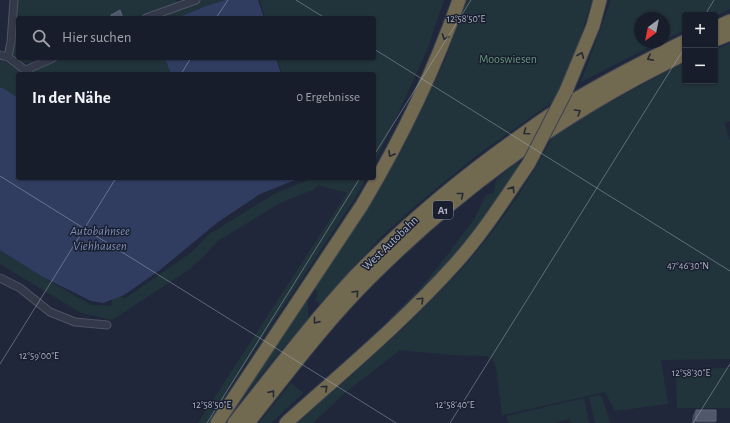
<!DOCTYPE html>
<html lang="de">
<meta charset="utf-8">
<style>
:root{--surface:#181d2c;--page:#212634;--text:#f1f3f6;--muted:#9fa2a9;--line:#363b48}
body{margin:0;font-family:"Alegreya Sans",sans-serif;background:var(--page);color:var(--text)}
.controls{position:absolute;right:12px;top:12px;display:grid;overflow:hidden;border-radius:4px;box-shadow:0 1px 3px #0004}
.controls button{width:36px;height:36px;display:grid;place-items:center;padding:0;border:0;border-bottom:1px solid var(--line);background:var(--surface);color:var(--text);font:20px sans-serif}
.compass{position:absolute;left:634px;top:12px;width:36px;height:36px;border-radius:50%;background:var(--surface);box-shadow:0 1px 3px #0004;rotate:212deg}
.list{margin:0;padding:0;list-style:none}
h2{display:flex;justify-content:space-between;align-items:center;height:52px;margin:0;padding:0 16px;font-size:17px}
h2 small{font-size:13px;font-weight:400;color:var(--muted)}
.icon{flex:none;width:22px;height:22px;fill:none;stroke:currentColor;stroke-width:2;stroke-linecap:round;stroke-linejoin:round}
.map{position:relative;flex:none;width:730px;height:423px;overflow:hidden}
.search{position:absolute;background:var(--surface);box-shadow:0 1px 3px #0004;left:16px;top:16px;width:360px;height:44px;display:flex;align-items:center;gap:10px;box-sizing:border-box;padding:0 14px;border-radius:4px;color:var(--muted);font-size:15px}
.panel{position:absolute;background:var(--surface);box-shadow:0 1px 3px #0004;left:16px;top:72px;width:360px;height:108px;border-radius:4px}
.map>svg:first-child{display:block}
</style>
<div class="map">
<svg width="730" height="423" viewBox="0 0 730 423">
<rect width="100%" height="100%" fill="#20273a"/>
<path fill="#22343b" d="M15 0H176L177 3 133 18H19V15L15 10Z
M201 0H225L206 6 177 18H155Z
M260 0H444L427 50 392 127 374 163V74H282L277 58H374V18H265Z
M466 0H592L573 60 554 101 477 155 415 206 382 236 320 304 315 300 318 295 317 291 314 288 388 172 408 136 446 58Z
M611 0H730V9L715 16V15H685V30L664 40V18H640V42H659L581 82Z
M18 23V58H31L32 62C15 65 11 57 12 42H16Z
M730 43V121L724 123 730 141V359L661 360 668 404 615 411 605 392 502 415 496 368 493 360 487 356 450 355 400 350 346 392 313 423H297L405 327 464 267 494 230 518 196 539 162 553 136 590 113 685 62V81H715V50Z
M0 58 23 74H18V98L3 88H0Z
M59 58H165L171 74H29L45 64Z
M517 162 519 164C507 184 494 204 480 223 453 258 423 290 391 321L389 319 420 289 448 254 475 218 486 195 494 193 496 180Z
M305 178H366L355 198 225 395 221 409 210 423H198L347 193 318 185 313 190 280 203 218 241 200 260 187 271 112 320 81 313 0 264V250L41 276 91 305 111 306 114 293 120 295 124 299 192 252 211 233 276 193 306 181Z
M308 301V319L273 360 226 420 303 302Z
M730 368V408H677L676 369Z
M291 383 303 393 271 423H259Z
M598 395 602 397 610 423H595L589 397Z
M584 398 589 423H572L570 419 554 423H508L507 416Z"/>
<path fill="#313d60" d="M225 0H258L264 18H177L206 6Z
M165 58H276L281 74H171Z
M0 88H3L18 98V178H300L260 194 218 222 160 270 124 295 103 303 91 301 41 276 0 250Z"/>
<g fill="none" stroke-linecap="round" stroke-linejoin="round">
<g stroke="#4e5465" stroke-width="9">
<path id="street" d="M146 18 196 0
M0 55 8 57 30 74
M8 57 11 42 14 0
M26 70 53 58
M0 278 20 288 50 312 75 322 107 325"/>
</g>
<g stroke="#3b4152" stroke-width="15">
<path id="highway" d="M715 28 730 21
M715 40 730 34
M566 91 593 26 600 0
M217 423 362 205C401 139 434 72 459 0
M234 423C274 373 313 321 357 274 405 225 457 181 513 141 526 132 539 122 553 113 595 86 640 63 685 41
M248 423C287 374 324 324 369 279 462 186 566 111 685 54
M286 423C344 371 404 321 456 263 483 233 506 197 529 163"/>
</g>
<use href="#street" stroke="#34394a" stroke-width="7"/>
<use href="#highway" stroke="#716950" stroke-width="13"/>
<g stroke="#3b4152" stroke-width="15" stroke-linecap="butt">
<path id="highway-bridge" d="M529 163 566 91"/>
</g>
<use href="#highway-bridge" stroke="#716950" stroke-width="13"/>
</g>
<path fill="#444c62" d="M696 410 715 423H692L693 415Z"/>
<path fill="#31384d" d="M696 421H716L715 423H694Z"/>
<path fill="#4f576d" stroke="#5e667b" d="M120 10 123 18H112L111 15Z
M696 410H716V421H696Z"/>
<defs><path id="oneway-chevron" d="M-2-3.5L2.5 0L-2 3.5" fill="none" stroke-width="1.6" stroke-linecap="round" stroke-linejoin="round"/></defs>
<g stroke="#262a34">
<use href="#oneway-chevron" transform="translate(445 37) rotate(110)"/>
<use href="#oneway-chevron" transform="translate(581 55) rotate(-68)"/>
<use href="#oneway-chevron" transform="translate(650 58) rotate(153)"/>
<use href="#oneway-chevron" transform="translate(578 112) rotate(-31)"/>
<use href="#oneway-chevron" transform="translate(526 132) rotate(145)"/>
<use href="#oneway-chevron" transform="translate(391 154) rotate(119)"/>
<use href="#oneway-chevron" transform="translate(512 189) rotate(-56)"/>
<use href="#oneway-chevron" transform="translate(461 195) rotate(-39)"/>
<use href="#oneway-chevron" transform="translate(356 293) rotate(-47)"/>
<use href="#oneway-chevron" transform="translate(421 300) rotate(-45)"/>
<use href="#oneway-chevron" transform="translate(316 321) rotate(129)"/>
<use href="#oneway-chevron" transform="translate(325 388) rotate(-42)"/>
<use href="#oneway-chevron" transform="translate(272 393) rotate(-51)"/>
</g>
<path fill="none" stroke="#aeb4c7" stroke-width="1" stroke-opacity="0.45" d="M296 0 325 18M705 15 714 0M216 18 228 0M374 49 730 271M181 74 191 58M374 155 471 0M0 176 396 423M0 364 116 178M207 423 360 178M450 423 685 47M693 423 730 364"/>
<g text-anchor="middle" dominant-baseline="central" stroke-width="3" stroke-linejoin="round" paint-order="stroke">
<rect fill="#191f2f" stroke="#818799" stroke-width="1" x="433" y="201" width="20" height="18" rx="3"/>
<g font-size="11" font-weight="bold" fill="#aeb4c7">
<text x="443" y="210">A1</text>
</g>
<g font-size="12" fill="#659879" stroke="#191f2f">
<text x="508" y="59">Mooswiesen</text>
</g>
<g font-size="12" fill="#aeb4c7" stroke="#191f2f">
<text transform="translate(390 243) rotate(-44)">West Autobahn</text>
</g>
<g font-size="13" font-style="italic" fill="#7c8bb5" stroke="#191f2f">
<text x="100" y="231">Autobahnsee<tspan x="100" dy="15">Viehhausen</tspan></text>
</g>
</g>
<g font-size="10" text-anchor="middle" fill="#aeb4c7" stroke="#191f2f" stroke-width="3" stroke-linejoin="round" paint-order="stroke">
<text x="466" y="22">12°58'50"E</text>
<text x="688" y="269">47°46'30"N</text>
<text x="39" y="359">12°59'00"E</text>
<text x="691" y="376">12°58'30"E</text>
<text x="212" y="408">12°58'50"E</text>
<text x="455" y="408">12°58'40"E</text>
</g>
</svg>
<div class="controls">
<button>+</button>
<button>−</button>
</div>
<svg class="compass" viewBox="-18 -18 36 36"><path d="M0-13l5 13h-10z" fill="#e53935"/><path d="M0 13l5-13h-10z" fill="#9fa2a9"/></svg>
<div class="search"><svg class="icon" aria-label="search" viewBox="0 0 24 24"><circle cx="10" cy="10" r="6"/><path d="M15 15l6 6"/></svg>Hier suchen</div>
<section class="panel">
<h2>In der Nähe<small>0 Ergebnisse</small></h2>
<ul class="list">
</ul>
</section>
</div>
